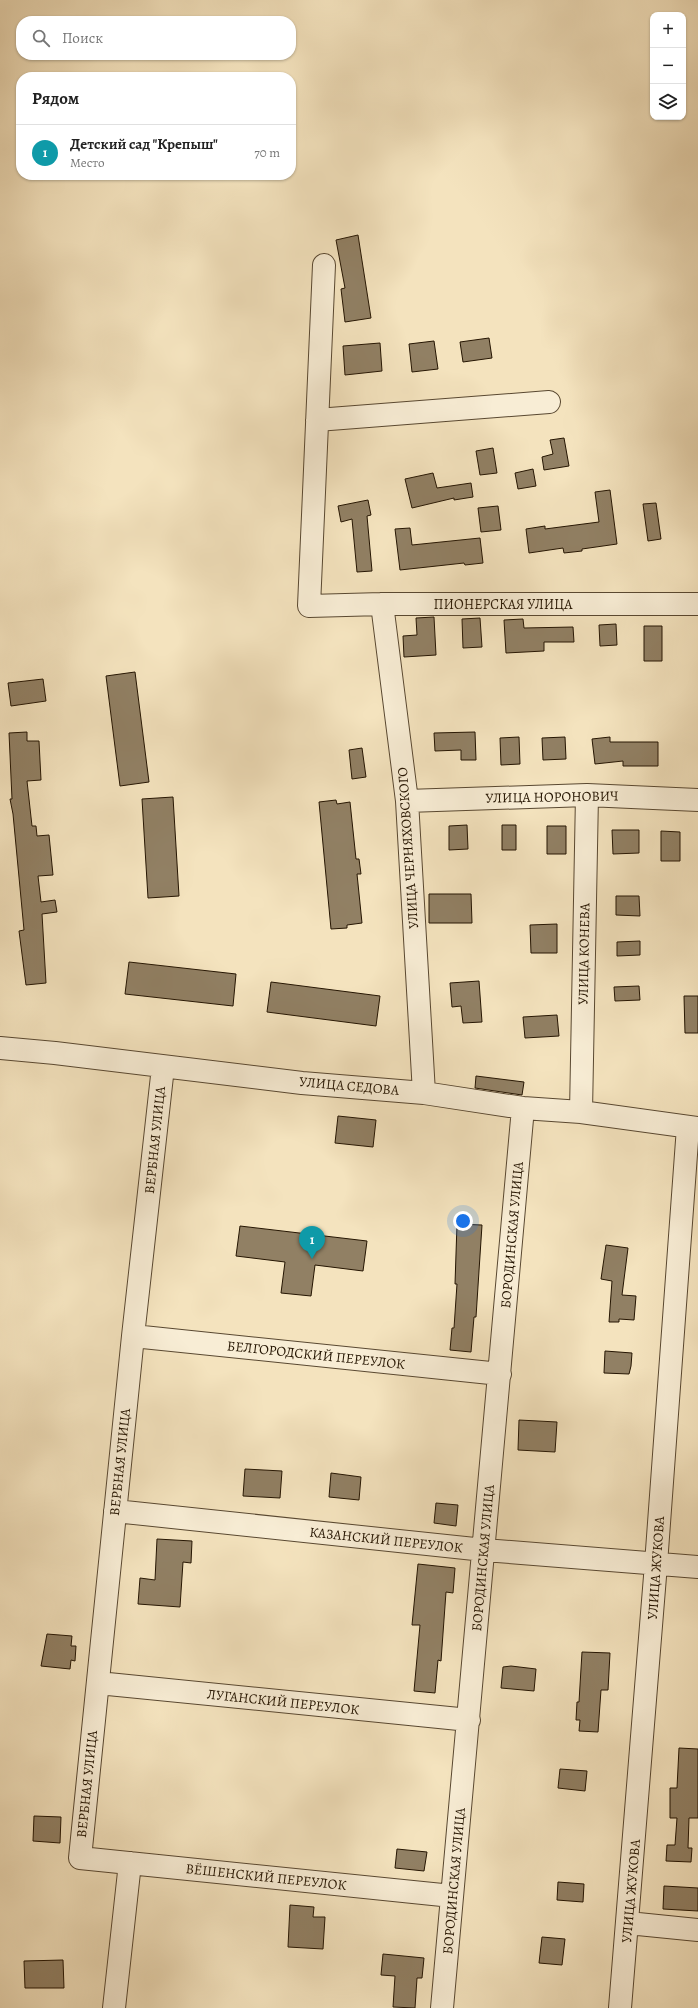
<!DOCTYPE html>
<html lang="ru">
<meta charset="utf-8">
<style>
:root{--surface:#fff;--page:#f6f6f6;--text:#222;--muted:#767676;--line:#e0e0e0;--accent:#0f766e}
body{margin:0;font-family:Alegreya,serif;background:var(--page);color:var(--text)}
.controls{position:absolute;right:12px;top:12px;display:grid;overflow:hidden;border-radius:8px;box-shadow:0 1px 3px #0004}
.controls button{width:36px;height:36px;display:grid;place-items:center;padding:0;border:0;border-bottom:1px solid var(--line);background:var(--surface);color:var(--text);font:20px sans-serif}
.you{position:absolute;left:463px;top:1221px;width:14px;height:14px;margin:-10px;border:3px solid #fff;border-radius:50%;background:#1a73e8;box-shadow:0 0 0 6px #1a73e833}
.badge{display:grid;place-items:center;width:26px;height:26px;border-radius:50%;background:var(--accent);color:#fff;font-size:13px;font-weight:700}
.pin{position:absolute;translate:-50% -33px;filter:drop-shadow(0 1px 2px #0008)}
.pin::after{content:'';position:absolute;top:21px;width:14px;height:12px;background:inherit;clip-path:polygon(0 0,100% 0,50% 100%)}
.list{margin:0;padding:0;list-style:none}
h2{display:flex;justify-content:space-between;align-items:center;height:52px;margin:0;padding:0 16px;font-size:17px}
h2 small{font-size:13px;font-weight:400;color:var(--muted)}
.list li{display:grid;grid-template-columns:26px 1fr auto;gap:12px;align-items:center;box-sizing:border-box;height:56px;padding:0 16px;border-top:1px solid var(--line)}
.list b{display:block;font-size:15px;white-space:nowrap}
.list p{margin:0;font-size:13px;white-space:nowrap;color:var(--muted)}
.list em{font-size:13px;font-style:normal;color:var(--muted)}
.icon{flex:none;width:22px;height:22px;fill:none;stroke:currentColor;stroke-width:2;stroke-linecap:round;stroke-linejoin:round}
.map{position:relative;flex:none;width:698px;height:2008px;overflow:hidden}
.search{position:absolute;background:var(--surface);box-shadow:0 1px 3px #0004;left:16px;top:16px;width:280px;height:44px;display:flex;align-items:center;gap:10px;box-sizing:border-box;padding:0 14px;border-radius:16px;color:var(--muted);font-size:15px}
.panel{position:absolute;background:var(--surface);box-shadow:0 1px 3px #0004;left:16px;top:72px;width:280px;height:108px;border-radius:16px}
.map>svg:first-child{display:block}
</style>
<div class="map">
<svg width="698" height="2008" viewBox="0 0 698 2008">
<rect width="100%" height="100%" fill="#f4e3be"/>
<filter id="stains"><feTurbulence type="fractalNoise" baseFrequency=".005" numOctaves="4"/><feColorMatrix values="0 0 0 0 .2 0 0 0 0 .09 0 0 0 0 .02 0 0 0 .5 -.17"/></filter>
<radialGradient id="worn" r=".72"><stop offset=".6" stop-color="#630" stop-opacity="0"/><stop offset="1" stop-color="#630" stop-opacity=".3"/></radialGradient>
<path fill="#918064" stroke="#251502" d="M358 235 371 318 345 322 341 289 345 288 336 240Z
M489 338 492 358 463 362 460 342Z
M434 341 438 369 412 372 409 344Z
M380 343 382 371 345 375 343 346Z
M564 438 569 466 544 470 542 457 553 454 550 440Z
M493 448 497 473 480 475 476 451Z
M533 469 536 486 518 489 515 473Z
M433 473 437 488 471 483 473 497 454 500V498L412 508 405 479Z
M610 490 617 544 582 549V551L564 553 563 548 529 553 526 529 545 526V529L599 522 595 492Z
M368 500 371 515 367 516 372 571 357 572 352 519 341 522 338 506Z
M656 503 661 539 648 541 643 504Z
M498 506 501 530 481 532 478 508Z
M410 528 412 545 480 538 483 563 465 565 464 563 400 570 395 529Z
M434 617 436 655 404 657 403 636 417 635 416 618Z
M480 618 482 647 463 648 462 619Z
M523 619 524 628 573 627 574 642H544V651L506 653 504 620Z
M616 624 617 645 600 646 599 625Z
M644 626H662V661H644Z
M135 672 149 782 120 786 106 676Z
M43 679 46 701 11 706 8 683Z
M27 732V741H39L41 780 27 781 32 826H36L37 836 49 835 53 875 38 876 41 902 55 900 57 912 42 914 46 983 26 985 19 931 24 930 13 814 10 799H12L9 733Z
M475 732 476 760H461V750L435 751 434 733Z
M519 737 520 764 501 765 500 738Z
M565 737 566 759 543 760 542 738Z
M610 737V742H658V766H623V761L595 764 592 739Z
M362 748 366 777 352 779 349 750Z
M173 797 179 896 148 898 142 799Z
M336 800 337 804 350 802 356 859H359L361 874H357L362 923 347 925V928L331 929 319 802Z
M467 825 468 849 449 850V826Z
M502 825H516V850H502Z
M547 826H566V854H547Z
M612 830H639V853L613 854Z
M661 831 680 832V861H661Z
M429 894H471L472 923H429Z
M616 896H639L640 916 616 915Z
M557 924V953H531L530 925Z
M640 941V955L617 956V942Z
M129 962 236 974 233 1006 125 994Z
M479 981 482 1022 463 1023 461 1006 452 1007 450 983Z
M271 982 380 996 376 1026 267 1012Z
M639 986 640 1000 615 1001 614 987Z
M684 996H698V1033H685Z
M557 1015 559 1036 525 1038 523 1017Z
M476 1076 524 1082 522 1095 475 1088Z
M338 1116 376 1120 373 1147 335 1143Z
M457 1224 482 1225 476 1317H474L471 1352 450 1350 452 1328H454L457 1284H455Z
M240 1226 367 1241 363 1271 315 1265 311 1296 281 1293 285 1262 236 1256Z
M606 1245 628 1248 622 1295 636 1296 634 1320 619 1319V1322H609L612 1281 601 1279Z
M605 1351 632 1353 631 1366 629 1374 604 1373Z
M519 1420 557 1422 555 1452 518 1450Z
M245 1469 282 1471 280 1498 243 1496Z
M331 1473 361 1477 359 1500 329 1497Z
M436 1503 458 1505 456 1526 434 1523Z
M157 1539 192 1541 191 1563 183 1562 180 1607 138 1604 140 1578 155 1580Z
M418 1564 455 1568 453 1593 446 1592 441 1661 438 1660 435 1693 414 1691 420 1625H412Z
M47 1634 72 1636 71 1646H76L75 1661 71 1660 70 1669 41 1666Z
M582 1652 610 1653 608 1690H601L598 1732 579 1731 580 1720H576L577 1702H579Z
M511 1666 536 1669 534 1691 501 1688 503 1667Z
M679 1748 698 1749V1818H689L688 1848H692L691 1862 666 1861 667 1845H675L677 1818H670V1788H677Z
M560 1769 587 1771 585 1791 558 1788Z
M34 1816 61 1817 60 1843 33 1841Z
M397 1849 427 1852 424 1871 395 1868Z
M558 1882 584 1884 583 1902 557 1900Z
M664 1886 698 1888V1911L663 1909Z
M290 1905 314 1907 313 1917H325L323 1949 288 1947Z
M542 1937 565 1939 562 1965 539 1963Z
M383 1954 424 1958 422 1978H417L415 2008 393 2007 395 1976 381 1975Z
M63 1960 64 1988H25L24 1961Z"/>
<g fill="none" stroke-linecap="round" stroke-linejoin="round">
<g stroke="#594831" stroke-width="24">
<path id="minor" d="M324 265 309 606 382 604H698
M317 420 549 402
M382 604 407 801 424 1093
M407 801 587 795 698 800
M0 1048 55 1053 302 1083 424 1093 523 1108 581 1112 698 1128
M163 1067 133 1336 80 1858 452 1896
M581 1112 587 795
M133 1336 500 1374
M115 1511 484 1550 698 1567
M98 1683 469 1720
M628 1923 698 1930
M114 2008 130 1863
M442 2008 523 1108
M620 2008 656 1564 688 1127"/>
</g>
<use href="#minor" stroke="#f8edd5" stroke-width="22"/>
</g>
<g text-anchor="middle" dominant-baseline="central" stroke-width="3.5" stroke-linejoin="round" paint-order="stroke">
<g font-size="14" fill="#251502" stroke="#f8edd5">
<text x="503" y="604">ПИОНЕРСКАЯ УЛИЦА</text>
<text transform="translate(552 797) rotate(-1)">УЛИЦА НОРОНОВИЧ</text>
<text transform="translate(408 848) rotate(-94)">УЛИЦА ЧЕРНЯХОВСКОГО</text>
<text transform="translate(584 954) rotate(-89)">УЛИЦА КОНЕВА</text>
<text transform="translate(349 1086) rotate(5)">УЛИЦА СЕДОВА</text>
<text transform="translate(155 1140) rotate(-84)">ВЕРБНАЯ УЛИЦА</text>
<text transform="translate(512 1235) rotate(-85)">БОРОДИНСКАЯ УЛИЦА</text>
<text transform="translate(316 1355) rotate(6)">БЕЛГОРОДСКИЙ ПЕРЕУЛОК</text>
<text transform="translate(120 1462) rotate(-84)">ВЕРБНАЯ УЛИЦА</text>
<text transform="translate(386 1540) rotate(6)">КАЗАНСКИЙ ПЕРЕУЛОК</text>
<text transform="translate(483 1558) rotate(-85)">БОРОДИНСКАЯ УЛИЦА</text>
<text transform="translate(656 1568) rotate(-86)">УЛИЦА ЖУКОВА</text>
<text transform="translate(283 1702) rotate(6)">ЛУГАНСКИЙ ПЕРЕУЛОК</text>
<text transform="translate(87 1784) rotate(-84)">ВЕРБНАЯ УЛИЦА</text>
<text transform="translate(266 1877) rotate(6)">ВЁШЕНСКИЙ ПЕРЕУЛОК</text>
<text transform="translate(454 1881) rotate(-85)">БОРОДИНСКАЯ УЛИЦА</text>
<text transform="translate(631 1891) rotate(-85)">УЛИЦА ЖУКОВА</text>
</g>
</g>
<rect width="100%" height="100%" filter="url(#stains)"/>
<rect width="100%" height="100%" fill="url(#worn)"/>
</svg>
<div class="controls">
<button>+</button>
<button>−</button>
<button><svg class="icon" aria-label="layers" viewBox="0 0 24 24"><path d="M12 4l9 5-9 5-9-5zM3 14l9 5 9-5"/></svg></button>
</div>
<div class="you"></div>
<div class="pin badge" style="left:312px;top:1259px;background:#0f9aa8">1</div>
<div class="search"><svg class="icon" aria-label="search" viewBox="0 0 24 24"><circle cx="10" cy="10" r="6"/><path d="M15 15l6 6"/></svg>Поиск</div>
<section class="panel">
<h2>Рядом<small></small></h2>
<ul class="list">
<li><span class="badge" style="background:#0f9aa8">1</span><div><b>Детский сад &quot;Крепыш&quot;</b><p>Место</p></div><em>70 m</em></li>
</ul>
</section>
</div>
